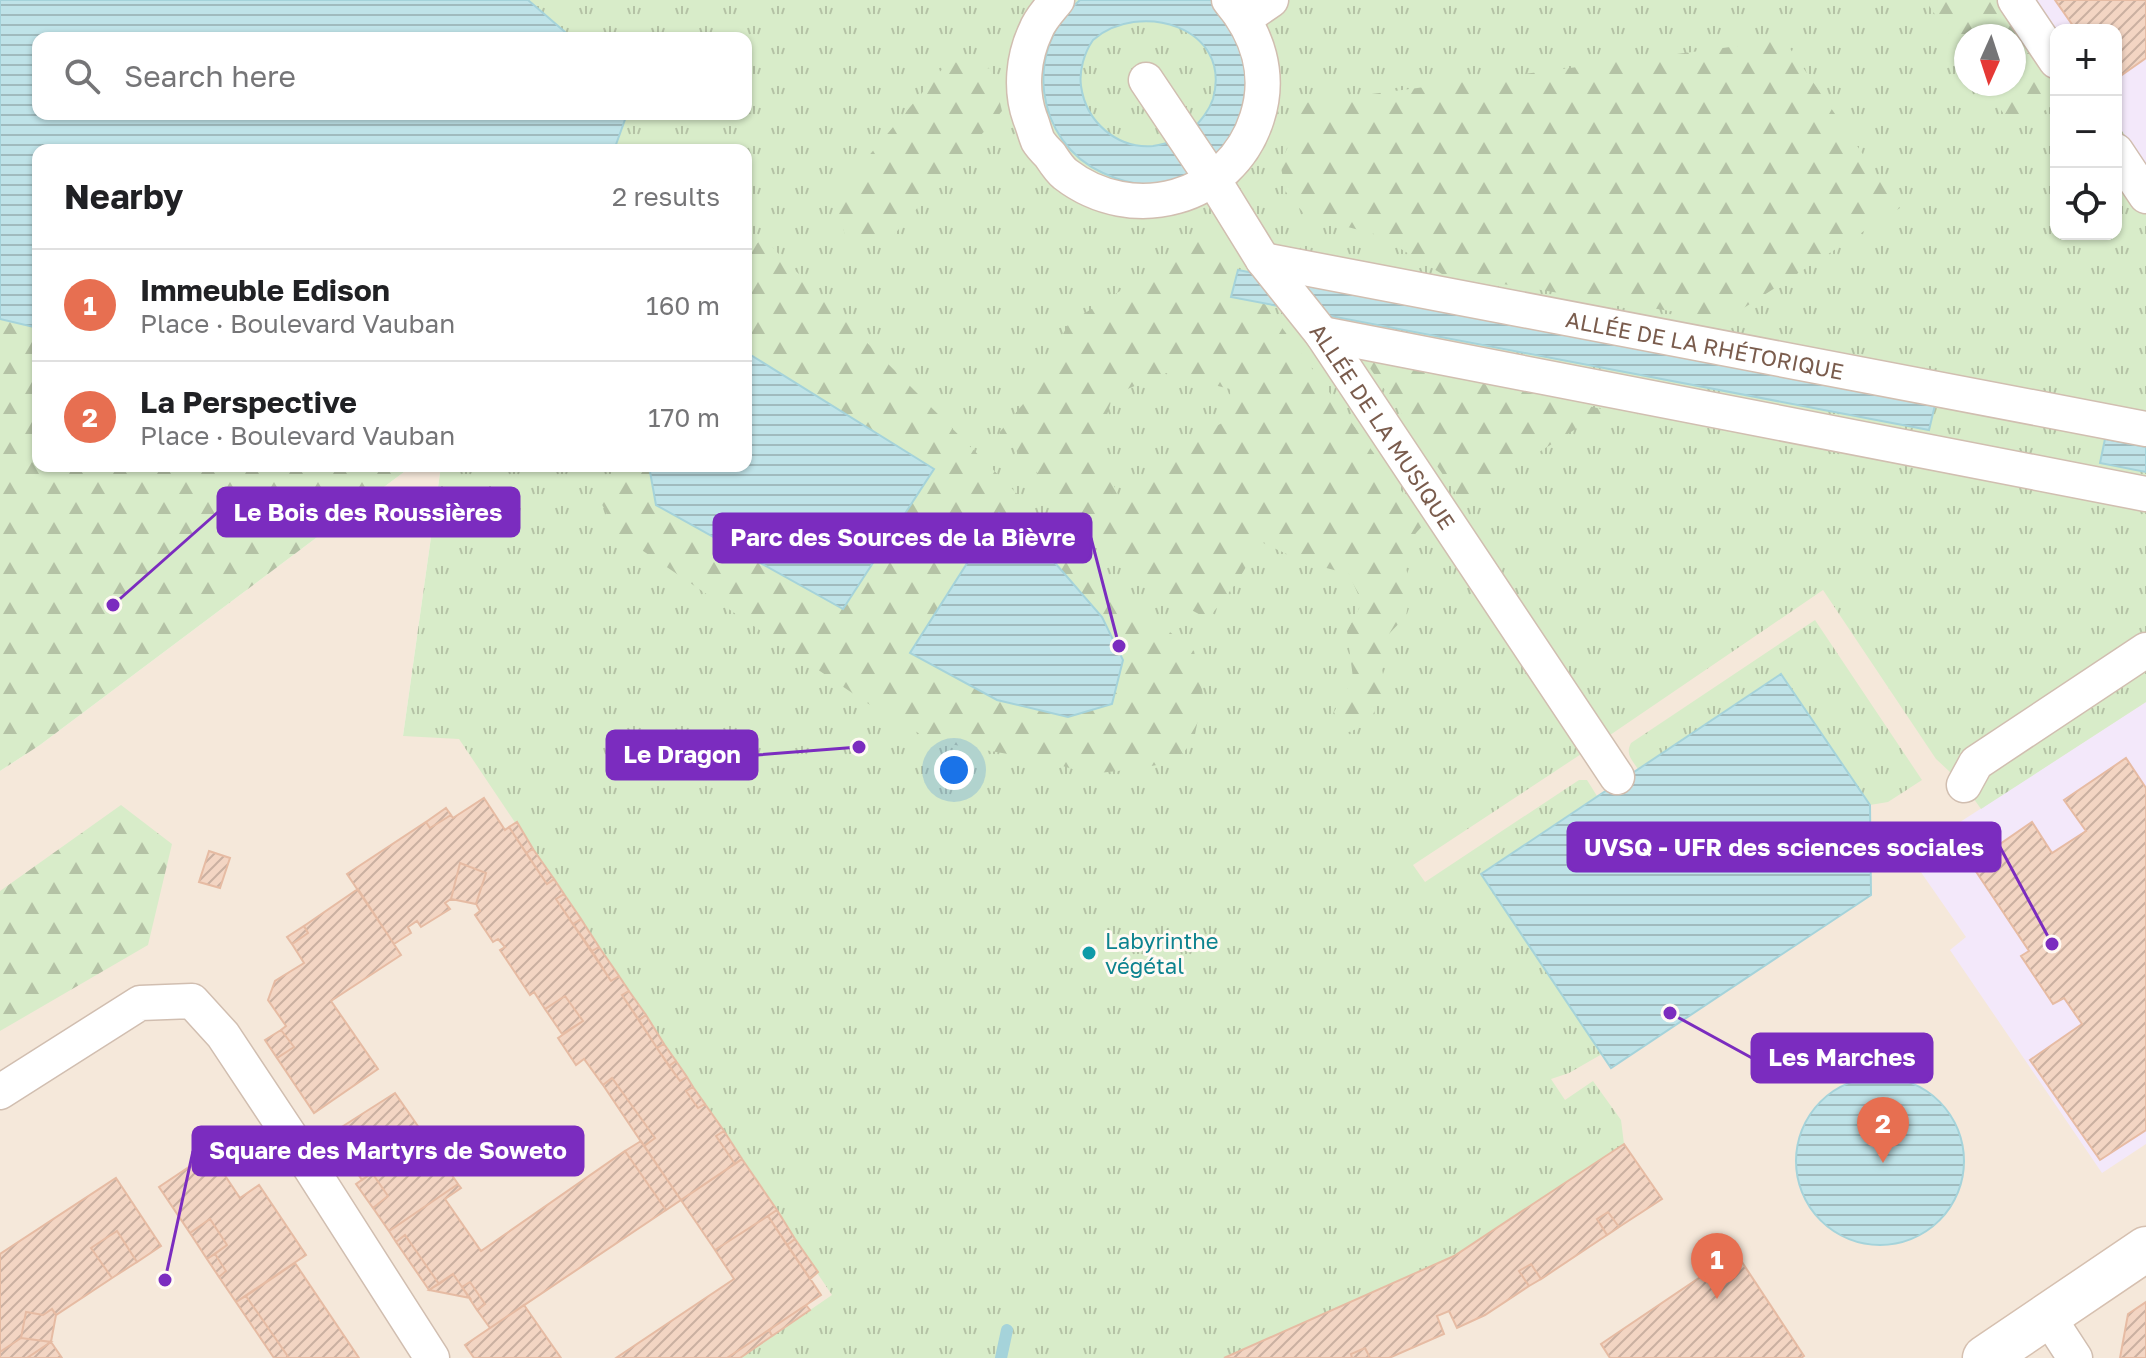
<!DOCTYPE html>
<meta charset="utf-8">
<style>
:root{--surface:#fff;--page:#f2f2f2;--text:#202124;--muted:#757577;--line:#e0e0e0;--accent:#e76f51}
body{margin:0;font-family:"Golos Text",sans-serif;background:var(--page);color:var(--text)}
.controls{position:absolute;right:24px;top:24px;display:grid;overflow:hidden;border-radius:16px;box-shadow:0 2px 6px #0004}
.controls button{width:72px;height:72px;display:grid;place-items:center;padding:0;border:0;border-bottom:2px solid var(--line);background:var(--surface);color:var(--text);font:40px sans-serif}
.compass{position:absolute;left:1954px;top:24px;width:72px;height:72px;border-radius:50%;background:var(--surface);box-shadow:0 2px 6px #0004;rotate:183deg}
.you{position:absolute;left:954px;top:770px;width:28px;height:28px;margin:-20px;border:6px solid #fff;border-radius:50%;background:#1a73e8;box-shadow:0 0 0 12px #1a73e833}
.badge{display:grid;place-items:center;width:52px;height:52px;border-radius:50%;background:var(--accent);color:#fff;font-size:26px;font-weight:700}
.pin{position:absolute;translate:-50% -66px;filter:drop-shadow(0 2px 4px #0008)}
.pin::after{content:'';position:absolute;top:42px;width:28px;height:24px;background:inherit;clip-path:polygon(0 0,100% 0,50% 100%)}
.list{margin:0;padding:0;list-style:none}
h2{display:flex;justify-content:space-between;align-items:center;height:104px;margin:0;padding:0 32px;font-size:34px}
h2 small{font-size:26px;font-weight:400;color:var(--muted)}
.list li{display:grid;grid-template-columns:52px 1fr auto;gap:24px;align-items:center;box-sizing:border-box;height:112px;padding:0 32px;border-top:2px solid var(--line)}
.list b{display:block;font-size:30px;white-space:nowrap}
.list p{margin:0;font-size:26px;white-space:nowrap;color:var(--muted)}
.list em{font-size:26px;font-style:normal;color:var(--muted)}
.icon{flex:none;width:44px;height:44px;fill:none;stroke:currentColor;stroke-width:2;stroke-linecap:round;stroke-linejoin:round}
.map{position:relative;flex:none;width:2146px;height:1358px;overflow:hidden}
.search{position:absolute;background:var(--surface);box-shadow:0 2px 6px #0004;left:32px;top:32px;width:720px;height:88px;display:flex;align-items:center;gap:20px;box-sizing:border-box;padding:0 28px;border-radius:16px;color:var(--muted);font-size:30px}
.panel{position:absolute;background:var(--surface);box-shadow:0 2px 6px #0004;left:32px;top:144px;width:720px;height:328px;border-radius:16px}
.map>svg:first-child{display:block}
</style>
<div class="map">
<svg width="2146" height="1358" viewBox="0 0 2146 1358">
<defs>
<pattern id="grass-tufts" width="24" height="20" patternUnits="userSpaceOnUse" patternTransform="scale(2)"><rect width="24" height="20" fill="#d8ecc9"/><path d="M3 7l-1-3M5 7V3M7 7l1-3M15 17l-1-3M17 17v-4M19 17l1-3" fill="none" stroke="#b4c2a5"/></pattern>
<pattern id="forest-firs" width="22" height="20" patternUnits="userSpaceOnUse" patternTransform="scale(2)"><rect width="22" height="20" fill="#d8ecc9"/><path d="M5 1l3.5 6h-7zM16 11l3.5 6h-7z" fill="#b4c2a5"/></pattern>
<pattern id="water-rules" width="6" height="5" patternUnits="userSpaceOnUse" patternTransform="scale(2)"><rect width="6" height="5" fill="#bfe3e8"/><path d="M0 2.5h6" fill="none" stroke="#a0bbbe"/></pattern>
<pattern id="building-hatch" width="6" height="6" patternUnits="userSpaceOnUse" patternTransform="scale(2)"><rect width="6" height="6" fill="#f3d5c3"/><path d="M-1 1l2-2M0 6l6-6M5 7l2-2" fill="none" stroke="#cab0a1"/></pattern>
</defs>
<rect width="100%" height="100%" fill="#fdf6ec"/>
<path fill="#f5e8da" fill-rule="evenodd" d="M2146 0V1358H0V771L40 745 412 466H441L403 736 746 466V114ZM2056 30H2116V234H2056ZM1966 36H2014V84H1966Z"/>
<path fill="#f3e8fa" d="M2034 0H2146V167L2116 122V30H2056V32Z
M2146 702V1144L2102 1173 1950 950 1966 937 1909 855Z"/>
<path fill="url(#grass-tufts)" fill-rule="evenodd" d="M0 0H2034L2056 32V234H2116V122L2146 167V702L1981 809 1964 785 1936 759 1823 590 1613 733 1413 865 1425 882 1579 780H1587L1597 796 1481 874 1602 1054 1569 1073 1551 1079 1565 1100 1593 1081 1621 1120 1624 1144 1457 1256 1228 1358H740L832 1295 459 739 403 736 441 466H746V150H38ZM1966 36H2014V84H1966ZM38 38H746V114H38Z
M1815 620 1922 780 1888 802 1870 805 1781 674 1638 769C1632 760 1625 754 1631 743Z"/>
<path fill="url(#forest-firs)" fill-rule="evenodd" d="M1925 0H1998L2056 90V103L2015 130 1983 84H2014V36H1966V59Z
M1784 40 1900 208 1725 320 1442 274 1378 235 1306 216 1286 192 1280 163 1292 139 1303 103Z
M949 61 992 69 1002 111 885 245 845 235 833 198Z
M0 232 38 243V466H412L40 745 0 771Z
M1197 237 1219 244 1238 270 1231 297 1264 303 1425 523 1408 542 1404 560 1411 588 1406 616 1386 637 1381 663 1385 686 1369 724 1344 734 1334 712 1353 678 1347 631 1362 603 1349 574 1304 562 1261 542 1237 582 1208 619 1145 585 999 433 1028 398 1069 323 1157 268ZM1166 373 1230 389 1231 418 1180 446 1152 481 1121 503 1098 445 1113 395Z
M763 238 1056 533 1138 607 1194 651 1203 695 1194 739 1177 761 1136 769 1089 774 1043 760 932 741 867 703 618 534 599 499 614 466H746V253Z
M1361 355 1606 410 1461 501Z
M121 805 172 844 148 945 0 1031V891Z"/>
<path fill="url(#water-rules)" stroke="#a5d3da" stroke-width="2" d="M0 0H528L572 38H38V114H627L614 150H38V328L0 319Z
M1080 0H1217L1249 47 1250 106 1214 161 1193 129C1201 120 1209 111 1213 99 1233 26 1138 0 1093 40 1084 53 1079 71 1081 86 1086 122 1117 149 1153 146 1161 145 1169 142 1177 140L1198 172C1181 178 1163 185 1144 184 1130 184 1116 179 1103 173 1034 142 1023 48 1080 0Z
M1238 270 1935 405 1929 430 1231 297Z
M746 352 934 469 843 609 656 505 649 466H746Z
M2105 439 2146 447V472L2100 463Z
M999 513 1056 564 1102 617 1123 660 1112 704 1068 717 997 700 910 653Z
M1781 674 1870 805 1871 895 1611 1068 1481 874Z
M1796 1161a84 84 0 1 1 168 0a84 84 0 1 1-168 0Z"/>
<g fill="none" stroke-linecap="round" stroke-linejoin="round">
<path stroke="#a5d3da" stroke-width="12" d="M1001 1358 1007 1330"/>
</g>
<path fill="url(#building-hatch)" stroke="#e6bba3" stroke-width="2" d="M2055 0H2146V58L2116 79V30H2076Z
M2126 758 2146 788V1130L2100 1160 2030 1060 2082 1024 2064 998 2053 1004 2021 956 2029 951 1971 864 2032 822 2052 853 2086 831 2064 800Z
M484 798 505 830 509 827 547 884 554 879 564 894 556 899 611 981 619 976 629 991 622 995 657 1048 680 1081 687 1077 693 1087 686 1091 698 1108 705 1104 724 1131 716 1136 735 1164 681 1200 644 1146 655 1138 612 1078 603 1085 584 1059 576 1065 558 1038 583 1021 565 996 545 1009 534 992 530 995 500 950 505 947 498 939 493 942 475 915 480 911 476 904 486 873 460 863 451 899 445 903 450 909 421 927 417 921 408 927 411 933 394 944 347 874 426 822 430 828 451 815 453 818Z
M446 808 451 815 430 828 426 822Z
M517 822 533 849 526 853 509 827Z
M533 849 554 879 547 884 526 853Z
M209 851 230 858 220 888 199 882Z
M460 863 486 873 476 904 451 899Z
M358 889 401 955 331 1001 378 1069 314 1113 277 1058 294 1047 281 1030 286 1026 268 1000 275 981 304 963 292 944 308 933 304 926Z
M564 894 581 919 573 924 556 899Z
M581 919 599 947 592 951 573 924Z
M304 926 308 933 292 944 287 937Z
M599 947 619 976 611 981 592 951Z
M629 991 646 1015 639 1020 622 995Z
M565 996 583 1021 562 1034 545 1009Z
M646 1015 664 1044 657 1048 639 1020Z
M281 1030 294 1047 277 1058 265 1040Z
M664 1044 676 1061 669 1066 657 1048Z
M676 1061 687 1077 680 1081 669 1066Z
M612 1078 655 1138 644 1146 603 1085Z
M693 1087 705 1104 698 1108 686 1091Z
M395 1093 458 1184 389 1231 373 1208 388 1196 372 1173 362 1180 350 1162 345 1165 326 1137Z
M724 1131 742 1159 735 1164 716 1136Z
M641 1141 681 1200 666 1210 625 1151Z
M1624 1144 1662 1199 1619 1227 1608 1212 1597 1219 1607 1235 1541 1279 1531 1264 1519 1271 1529 1286 1485 1315 1457 1328 1449 1311 1437 1316 1444 1334 1389 1358H1370L1365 1348 1351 1354 1352 1358H1224L1454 1256Z
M625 1151 666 1210 490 1328 477 1310 485 1304 470 1282 462 1287 453 1274 439 1284 405 1235 396 1242 389 1231 458 1184 461 1188 445 1199 481 1251Z
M210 1153 240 1198 259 1185 306 1255 236 1302 219 1277 226 1271 215 1254 227 1245 210 1219 190 1233 159 1187Z
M742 1159 777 1210 715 1250 681 1200Z
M372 1173 388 1196 373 1208 356 1184Z
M116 1178 161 1246 137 1262 117 1231 91 1248 112 1278 56 1315 52 1309 43 1315 26 1312 21 1338 0 1352V1254Z
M777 1210 795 1239 787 1245 768 1216Z
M1608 1212 1619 1227 1607 1235 1597 1219Z
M768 1216 821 1295 727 1358H616L734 1279 715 1250Z
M210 1219 227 1245 207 1259 190 1233Z
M117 1231 137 1262 112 1278 91 1248Z
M405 1235 439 1284 429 1290 396 1242Z
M795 1239 818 1272 810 1279 787 1245Z
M1736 1253 1804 1356 1801 1358H1610L1601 1344Z
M215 1254 226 1271 219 1277 207 1259Z
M295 1263 359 1358H289L246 1296Z
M1531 1264 1541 1279 1529 1286 1519 1271Z
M453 1274 462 1287 470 1298 429 1290Z
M470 1282 485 1304 477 1310 462 1287Z
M246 1296 289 1358H274L236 1302Z
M2146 1302V1358H2120L2128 1314Z
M524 1305 561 1358H474L465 1345Z
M806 1305 810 1310 772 1336 769 1330Z
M52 1309 56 1315 51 1342 21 1338 26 1312 43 1315Z
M769 1330 772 1336 740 1358H727Z
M21 1338 51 1342 27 1358H0V1352Z
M51 1342 62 1358H27Z
M1365 1348 1370 1358H1352L1351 1354Z"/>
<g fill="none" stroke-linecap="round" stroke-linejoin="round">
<g stroke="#d1beb0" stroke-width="37">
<g id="street">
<path d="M1057 0C1050 9 1040 19 1036 30 1023 57 1020 90 1030 118 1033 125 1035 134 1038 141 1041 146 1046 151 1050 155 1054 161 1059 169 1065 174 1132 226 1231 200 1257 118 1271 75 1258 34 1229 0"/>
<path d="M2015 0 2056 61"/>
<path d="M1243 16 1255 11 1271 0"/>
<path id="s1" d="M1146 80 1221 192 1263 260 1322 334 1617 777"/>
<path d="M2116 151 2146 196"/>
<path id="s2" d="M1263 260 2146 429"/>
<path d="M1322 334 2146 494"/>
<path d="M1964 785 1976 763 2146 650"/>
<path d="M0 1092 140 1003 192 1001 223 1035 294 1142 432 1358"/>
<path d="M2047 1315 2075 1358"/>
</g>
</g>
<g stroke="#d6c0b0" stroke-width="47">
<path id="secondary" d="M1985 1358 2146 1249"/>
</g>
<use href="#street" stroke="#fff" stroke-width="34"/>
<use href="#secondary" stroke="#fff" stroke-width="44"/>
</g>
<circle fill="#0f9aa8" stroke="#fffaf3" stroke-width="3" cx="1089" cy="953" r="8"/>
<g text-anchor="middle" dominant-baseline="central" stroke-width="6" stroke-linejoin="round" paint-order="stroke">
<g font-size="22" fill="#7a5c4d" stroke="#fffaf3">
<text stroke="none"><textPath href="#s2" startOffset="450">ALLÉE DE LA RHÉTORIQUE</textPath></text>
<text stroke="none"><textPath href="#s1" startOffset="420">ALLÉE DE LA MUSIQUE</textPath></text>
</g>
<g font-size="22" fill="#0d838f" stroke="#fffaf3" text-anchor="start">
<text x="1105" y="940">Labyrinthe<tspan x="1105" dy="25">végétal</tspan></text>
</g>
</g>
<path fill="none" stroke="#7b2cbf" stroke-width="3" d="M113 605L218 512M1119 646L1091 538M859 747L757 755M2052 944L2000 847M1670 1013L1752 1058M165 1280L193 1151"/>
<g fill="#7b2cbf" stroke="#fffaf3" stroke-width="3">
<circle cx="113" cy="605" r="8"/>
<circle cx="1119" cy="646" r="8"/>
<circle cx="859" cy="747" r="8"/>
<circle cx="2052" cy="944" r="8"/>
<circle cx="1670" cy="1013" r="8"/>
<circle cx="165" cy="1280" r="8"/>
</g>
<g fill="#7b2cbf" stroke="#7b2cbf" stroke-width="3">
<rect x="218" y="488" width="301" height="48" rx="8"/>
<rect x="714" y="514" width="377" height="48" rx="8"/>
<rect x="607" y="731" width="150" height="48" rx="8"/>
<rect x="1568" y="823" width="432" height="48" rx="8"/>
<rect x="1752" y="1034" width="180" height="48" rx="8"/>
<rect x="193" y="1127" width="390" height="48" rx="8"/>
</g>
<g font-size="24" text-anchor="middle" font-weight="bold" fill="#fff">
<text x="368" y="521">Le Bois des Roussières</text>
<text x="903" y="546">Parc des Sources de la Bièvre</text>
<text x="682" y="763">Le Dragon</text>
<text x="1784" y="856">UVSQ - UFR des sciences sociales</text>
<text x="1842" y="1066">Les Marches</text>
<text x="388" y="1159">Square des Martyrs de Soweto</text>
</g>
</svg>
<div class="controls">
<button>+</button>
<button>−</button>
<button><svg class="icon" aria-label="locate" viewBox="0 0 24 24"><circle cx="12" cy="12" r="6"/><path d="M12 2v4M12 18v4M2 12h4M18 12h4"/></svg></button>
</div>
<svg class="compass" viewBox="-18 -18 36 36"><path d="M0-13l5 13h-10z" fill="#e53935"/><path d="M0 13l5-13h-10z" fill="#757577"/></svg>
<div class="you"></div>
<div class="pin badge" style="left:1717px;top:1299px">1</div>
<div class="pin badge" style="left:1883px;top:1163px">2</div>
<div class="search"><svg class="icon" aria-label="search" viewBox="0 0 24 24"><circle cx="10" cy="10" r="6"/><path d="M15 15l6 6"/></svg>Search here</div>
<section class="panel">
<h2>Nearby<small>2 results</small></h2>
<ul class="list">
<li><span class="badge">1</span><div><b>Immeuble Edison</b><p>Place · Boulevard Vauban</p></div><em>160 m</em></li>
<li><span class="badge">2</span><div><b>La Perspective</b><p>Place · Boulevard Vauban</p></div><em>170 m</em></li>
</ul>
</section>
</div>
